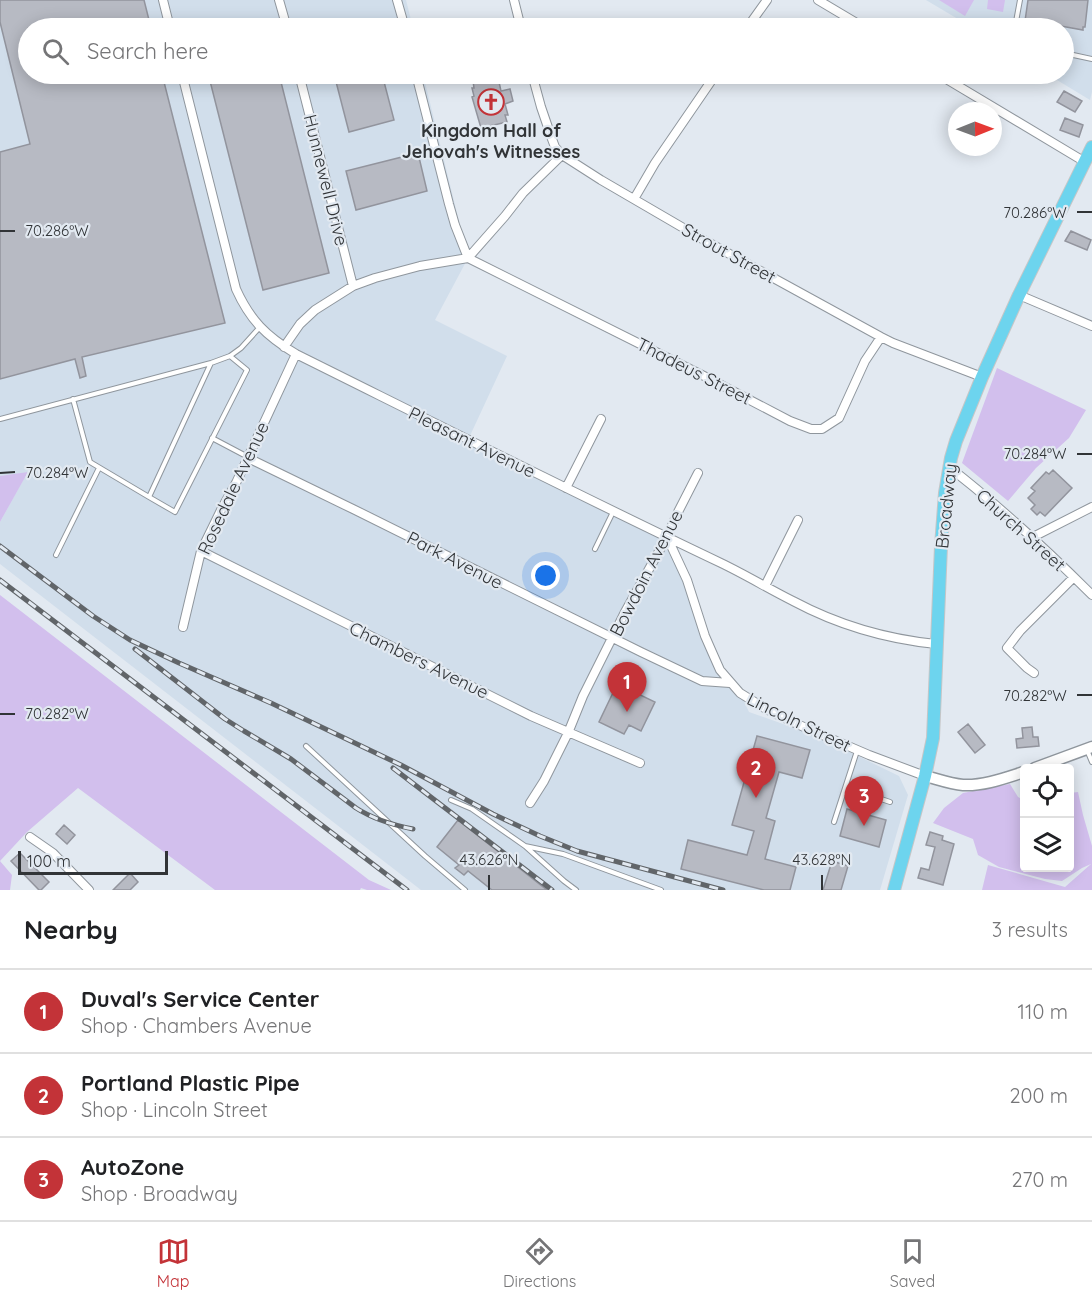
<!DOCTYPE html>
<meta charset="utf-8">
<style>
:root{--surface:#fff;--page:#f6f6f6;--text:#202124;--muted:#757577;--line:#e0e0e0;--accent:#c33338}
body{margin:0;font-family:Quicksand,sans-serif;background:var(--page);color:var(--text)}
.controls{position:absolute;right:18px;bottom:18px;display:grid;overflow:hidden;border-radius:6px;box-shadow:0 3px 15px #0003}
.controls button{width:54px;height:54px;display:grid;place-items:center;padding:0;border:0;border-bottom:2px solid var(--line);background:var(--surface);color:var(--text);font:30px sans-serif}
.compass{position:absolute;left:948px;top:102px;width:54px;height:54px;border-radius:50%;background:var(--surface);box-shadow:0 3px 15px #0003;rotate:89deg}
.scale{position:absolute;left:18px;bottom:15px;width:150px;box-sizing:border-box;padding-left:6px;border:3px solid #313437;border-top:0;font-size:16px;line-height:21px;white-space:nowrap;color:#313437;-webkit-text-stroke:4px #e2e9f1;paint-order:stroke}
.you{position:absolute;left:546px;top:576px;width:21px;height:21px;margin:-15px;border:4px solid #fff;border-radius:50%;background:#1a73e8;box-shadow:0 0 0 9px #1a73e833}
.badge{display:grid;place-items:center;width:39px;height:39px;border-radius:50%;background:var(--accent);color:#fff;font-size:20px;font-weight:700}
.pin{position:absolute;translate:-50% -50px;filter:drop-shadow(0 2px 3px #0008)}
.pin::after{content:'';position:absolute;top:32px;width:21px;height:18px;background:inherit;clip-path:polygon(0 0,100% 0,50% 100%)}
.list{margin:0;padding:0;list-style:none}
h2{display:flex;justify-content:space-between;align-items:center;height:78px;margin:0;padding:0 24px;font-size:26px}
h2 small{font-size:20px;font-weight:400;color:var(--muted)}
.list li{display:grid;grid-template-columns:39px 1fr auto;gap:18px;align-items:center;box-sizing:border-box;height:84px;padding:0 24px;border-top:2px solid var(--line)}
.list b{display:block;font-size:22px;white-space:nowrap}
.list p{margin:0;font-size:20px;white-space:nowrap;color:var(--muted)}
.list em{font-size:20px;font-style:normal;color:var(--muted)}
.icon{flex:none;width:33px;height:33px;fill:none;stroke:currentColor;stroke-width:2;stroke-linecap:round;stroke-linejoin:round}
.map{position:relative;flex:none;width:1092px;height:890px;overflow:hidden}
.search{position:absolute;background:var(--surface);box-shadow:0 3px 15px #0003;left:18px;right:18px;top:18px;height:66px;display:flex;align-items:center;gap:15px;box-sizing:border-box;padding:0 21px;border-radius:33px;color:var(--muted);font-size:22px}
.sheet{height:330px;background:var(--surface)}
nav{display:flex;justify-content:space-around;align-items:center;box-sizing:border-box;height:84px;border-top:2px solid var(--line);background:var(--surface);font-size:16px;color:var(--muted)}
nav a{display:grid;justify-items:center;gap:3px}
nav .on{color:var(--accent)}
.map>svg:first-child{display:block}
</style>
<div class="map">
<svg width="1092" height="890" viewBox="0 0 1092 890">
<rect width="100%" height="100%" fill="#e2e9f1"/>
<path fill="#d1deeb" d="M0 0H406L413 28H28V74H423L468 258 435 320 507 356 468 440 667 537 712 652 740 693 749 712 817 736 899 776 908 795 880 890H421L0 564V522L27 473 0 476Z
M926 0H1092V92L1090 100 1047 74H1064V28H973Z"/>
<path fill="#d2bfed" d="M939 0H974L965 16Z
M988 0H1005L1003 12 987 9Z
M997 368 1086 410 1069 438 1036 468 1008 501 962 463Z
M28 472 0 522V476Z
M0 595 369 880 391 890H367L361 888 360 890H215L78 788 27 832 0 861Z
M1010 784 1018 797 1024 800V868H1070V793L1078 792 1083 815 1092 846V890H982L988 865 1065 887 1091 864 1082 868 1062 881 1045 879 999 867 978 855 973 839 933 823 944 808 963 793Z
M0 861 12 875 10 890H0Z"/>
<path fill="#b7bac3" stroke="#92949d" stroke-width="1.5" d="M0 0H144L151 28H28V74H162L225 323 82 357 86 376 80 378 75 359 0 379V152L30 144 0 22Z
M1028 0H1088L1085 27H1083V30L1050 24 1049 27 1044 26V28H1024Z
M221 74H279L329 273 263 290 209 77Z
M334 74H382L394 120 349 132Z
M495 75 496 83 499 82 501 91 510 89 513 101 505 104 508 115H505L507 122 481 128 472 97 474 96 472 88H474L473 81Z
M1064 91 1082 101 1075 112 1057 102Z
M1065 118 1083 125 1079 137 1060 130Z
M418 153 427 191 356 210 346 171Z
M1071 231 1091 240 1087 250 1065 241Z
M1053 470 1072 488 1045 516 1040 512 1037 515 1031 509 1035 505 1028 498 1035 491 1031 488 1046 472 1049 474Z
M621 676 640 685 636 693 655 702 641 731 629 725 624 734 599 722Z
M968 724 985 745 975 753 958 732Z
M1032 727 1033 737H1038L1039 746 1017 748 1016 739 1023 738 1022 728Z
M757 736 810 750 802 778 779 772 766 818 775 821 765 859 796 867 790 890H764L681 869 688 840 747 855 754 831 732 825Z
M847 809 886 820 879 847 840 836Z
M458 820 547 890H492L468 871 464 875 455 868 459 865 437 847Z
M64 825 75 835 67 844 56 834Z
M930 832 943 836 942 840 954 844 943 885 918 878 921 868 929 870 935 847 926 845Z
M20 853 49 882 41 890H39L11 861Z
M832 861 848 866 841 890H823Z
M130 873 138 882 130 890H113Z"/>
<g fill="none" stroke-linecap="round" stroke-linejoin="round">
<g stroke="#8f969d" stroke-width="6">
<path id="lane" d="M1016 28 1015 27 1020 0
M1064 53 1092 59
M211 363 149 497 175 512 247 370 230 356
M73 399 90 462 149 497
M0 419 211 363 230 356 241 348 260 327
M212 438 248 457
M595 549 613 512
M56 555 99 468
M306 746 425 856 465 890
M1087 750 1092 762
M846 787 890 802
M451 800 472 809 525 846 564 881 576 890
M834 822 857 751
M525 846 563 854 661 890"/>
</g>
<g stroke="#8f969d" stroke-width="10">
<path id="street" d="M163 0 170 28
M279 0 287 28
M397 0 405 28
M514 0 521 28
M818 0 865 28
M747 28 767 0
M182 74 236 289C250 320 266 336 296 354 437 424 578 495 721 563 746 575 769 589 793 601 838 625 886 639 936 644
M299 74 353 286
M416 74 449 204 455 225 468 258 704 376 790 421 811 429H822L839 418 865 361 881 337
M532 74 541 107 552 139 555 147 562 155 601 180 704 240 881 337 893 343 982 377
M938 74 1085 162
M634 199 655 163 716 74
M1019 295 1092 326
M284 347 300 324 315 310 353 286 375 278 420 266 468 258 505 216 523 193 562 155
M248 458 353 509 641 652 702 681 730 683
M949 467C999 506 1047 550 1092 595
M566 488 601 419
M667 537 687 580 705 636 712 652 720 670 740 693 766 709 797 724 869 755 925 776
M1031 538 1092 507
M201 551 531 716 640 763
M765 586 798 520
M183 627 201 551 222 508 236 483 296 354
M1034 673 1027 668 1007 648 1020 631 1073 578
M530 803 544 781 568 733 583 696 625 612 667 537 677 514 698 473
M30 837 53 853 89 890"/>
</g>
<g stroke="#8f969d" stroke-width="13">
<path id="secondary" d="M1035 768 1092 747
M925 776C937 779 950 784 963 785 984 786 1005 778 1024 772"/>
</g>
<g stroke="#c5c6c7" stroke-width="14">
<path id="primary" d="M894 890 925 776 933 738 941 546 945 493 951 458 956 441 982 377 1019 295 1092 147"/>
</g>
<use href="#lane" stroke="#fff" stroke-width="4"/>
<use href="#street" stroke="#fff" stroke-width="8"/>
<use href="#secondary" stroke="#fff" stroke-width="10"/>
<use href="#primary" stroke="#6dd4ee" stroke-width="12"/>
<g stroke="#616569" stroke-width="5">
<path id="rail" d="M0 546 93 616 130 640 179 663 271 703 401 765 493 814 540 836 577 851 723 890
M0 580 407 890
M135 649 225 719 244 731 291 759 356 808C373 819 393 825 413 829
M393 768 552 890"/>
</g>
<use href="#rail" stroke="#e2e9f1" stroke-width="3" stroke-dasharray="9" stroke-linecap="butt"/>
</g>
<path fill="none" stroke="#313437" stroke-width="2" d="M1077 212H1092M0 231H15M1077 454H1092M0 473 15 472M1077 695H1092M0 714H15M489 875V890M822 875V890"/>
<defs>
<g id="church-ring" transform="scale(1.35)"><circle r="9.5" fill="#e2e9f1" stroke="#c33338" stroke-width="1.5"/><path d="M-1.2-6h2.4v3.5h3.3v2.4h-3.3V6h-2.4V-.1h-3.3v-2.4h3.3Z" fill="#c33338"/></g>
</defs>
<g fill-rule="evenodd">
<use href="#church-ring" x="491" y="102"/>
</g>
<g text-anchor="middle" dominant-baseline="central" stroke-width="4.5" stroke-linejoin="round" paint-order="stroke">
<g font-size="18" font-weight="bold" fill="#313437" stroke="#e2e9f1">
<text x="491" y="130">Kingdom Hall of<tspan x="491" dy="21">Jehovah's Witnesses</tspan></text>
</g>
<g font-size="18" fill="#313437" stroke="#e2e9f1">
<text transform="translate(326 180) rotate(76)">Hunnewell Drive</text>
<text transform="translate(729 253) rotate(29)">Strout Street</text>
<text transform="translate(694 371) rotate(27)">Thadeus Street</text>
<text transform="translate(472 442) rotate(26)">Pleasant Avenue</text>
<text transform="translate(233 488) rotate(-65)">Rosedale Avenue</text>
<text transform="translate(946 506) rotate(-84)">Broadway</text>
<text transform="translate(1021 530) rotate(42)">Church Street</text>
<text transform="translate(455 560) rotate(27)">Park Avenue</text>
<text transform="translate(646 573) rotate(-63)">Bowdoin Avenue</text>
<text transform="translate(419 660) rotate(26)">Chambers Avenue</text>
<text transform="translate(799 722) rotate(26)">Lincoln Street</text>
</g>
</g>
<g font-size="15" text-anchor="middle" fill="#313437" stroke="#e2e9f1" stroke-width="4.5" stroke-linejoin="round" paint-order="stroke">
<text x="1035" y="218">70.286°W</text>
<text x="57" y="236">70.286°W</text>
<text x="1035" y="459">70.284°W</text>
<text x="57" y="478">70.284°W</text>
<text x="1035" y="701">70.282°W</text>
<text x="57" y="719">70.282°W</text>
<text x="489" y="865">43.626°N</text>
<text x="822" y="865">43.628°N</text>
</g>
</svg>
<div class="controls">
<button><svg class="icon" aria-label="locate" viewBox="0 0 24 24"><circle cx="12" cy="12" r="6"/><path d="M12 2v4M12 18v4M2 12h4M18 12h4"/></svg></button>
<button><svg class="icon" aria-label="layers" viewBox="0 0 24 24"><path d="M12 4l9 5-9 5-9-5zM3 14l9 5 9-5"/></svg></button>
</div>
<svg class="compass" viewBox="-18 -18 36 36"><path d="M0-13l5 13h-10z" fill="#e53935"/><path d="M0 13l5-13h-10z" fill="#757577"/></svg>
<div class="scale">100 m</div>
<div class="you"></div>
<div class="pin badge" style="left:627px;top:712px">1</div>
<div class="pin badge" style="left:756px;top:798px">2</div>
<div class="pin badge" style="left:864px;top:826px">3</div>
<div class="search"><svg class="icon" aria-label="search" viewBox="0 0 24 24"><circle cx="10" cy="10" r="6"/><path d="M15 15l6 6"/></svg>Search here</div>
</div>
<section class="sheet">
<h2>Nearby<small>3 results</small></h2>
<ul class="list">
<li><span class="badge">1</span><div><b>Duval's Service Center</b><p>Shop · Chambers Avenue</p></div><em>110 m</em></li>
<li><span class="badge">2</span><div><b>Portland Plastic Pipe</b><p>Shop · Lincoln Street</p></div><em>200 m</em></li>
<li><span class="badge">3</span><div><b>AutoZone</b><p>Shop · Broadway</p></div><em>270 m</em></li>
</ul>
</section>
<nav>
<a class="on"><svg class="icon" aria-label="map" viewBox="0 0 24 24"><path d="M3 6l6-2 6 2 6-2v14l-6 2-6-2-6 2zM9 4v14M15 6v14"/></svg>Map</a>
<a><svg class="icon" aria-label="directions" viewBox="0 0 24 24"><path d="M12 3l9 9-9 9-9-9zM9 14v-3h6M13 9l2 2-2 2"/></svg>Directions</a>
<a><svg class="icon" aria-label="saved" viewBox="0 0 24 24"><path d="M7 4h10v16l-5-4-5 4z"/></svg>Saved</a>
</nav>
